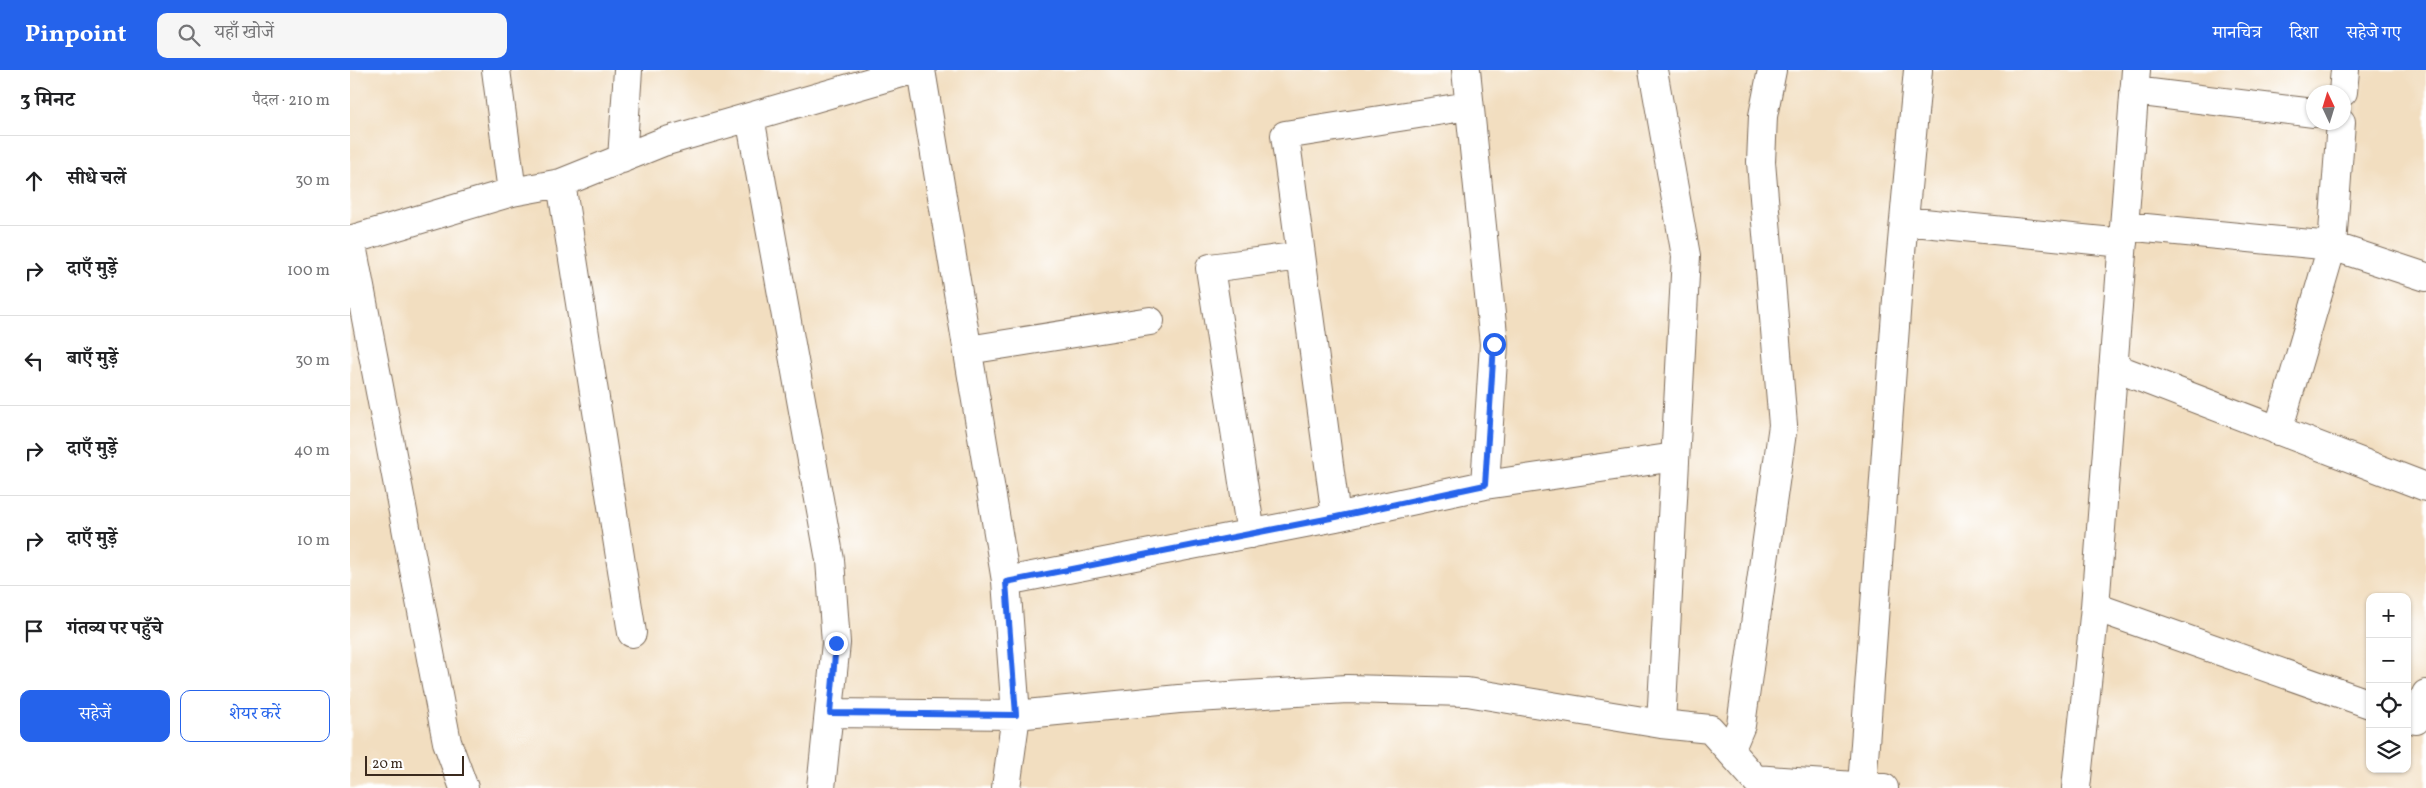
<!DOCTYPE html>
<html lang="hi">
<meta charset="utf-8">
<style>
:root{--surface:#fff;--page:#f6f6f6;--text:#202124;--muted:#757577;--line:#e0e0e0;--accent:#2563eb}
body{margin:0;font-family:Vollkorn,"Noto Serif Devanagari",serif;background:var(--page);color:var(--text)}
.controls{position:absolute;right:15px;bottom:15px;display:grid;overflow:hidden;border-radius:10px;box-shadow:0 1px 4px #0004}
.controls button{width:45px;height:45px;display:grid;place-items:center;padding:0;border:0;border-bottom:1px solid var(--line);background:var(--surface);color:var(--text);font:25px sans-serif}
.compass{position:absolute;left:1956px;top:15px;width:45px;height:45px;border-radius:50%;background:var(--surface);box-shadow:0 1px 4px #0004;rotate:356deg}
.scale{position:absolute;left:15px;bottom:12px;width:99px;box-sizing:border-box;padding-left:5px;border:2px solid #3b2a1e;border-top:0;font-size:14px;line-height:18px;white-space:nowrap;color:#3b2a1e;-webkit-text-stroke:4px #fff;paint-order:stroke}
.stop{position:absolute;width:15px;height:15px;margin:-11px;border:4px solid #2563eb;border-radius:50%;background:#fff}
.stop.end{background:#2563eb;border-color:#fff;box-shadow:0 1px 5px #0008}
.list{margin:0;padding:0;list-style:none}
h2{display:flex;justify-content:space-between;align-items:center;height:65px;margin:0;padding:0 20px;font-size:21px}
h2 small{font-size:16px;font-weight:400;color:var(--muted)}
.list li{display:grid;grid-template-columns:32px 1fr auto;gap:15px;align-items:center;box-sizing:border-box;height:90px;padding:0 20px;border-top:1px solid var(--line)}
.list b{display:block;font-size:19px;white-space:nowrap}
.list em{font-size:16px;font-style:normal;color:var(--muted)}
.actions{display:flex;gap:10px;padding:15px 20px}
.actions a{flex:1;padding:11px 0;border:1px solid var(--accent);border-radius:10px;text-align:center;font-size:18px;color:var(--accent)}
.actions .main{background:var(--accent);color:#fff}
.icon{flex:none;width:28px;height:28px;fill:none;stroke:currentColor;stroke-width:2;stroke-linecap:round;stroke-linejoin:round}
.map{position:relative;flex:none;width:2076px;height:718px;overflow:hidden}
header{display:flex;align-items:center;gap:30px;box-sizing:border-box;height:70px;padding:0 25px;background:var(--accent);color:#fff}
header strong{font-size:24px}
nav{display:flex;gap:28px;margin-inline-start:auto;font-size:18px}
.search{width:350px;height:45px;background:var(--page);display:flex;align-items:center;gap:12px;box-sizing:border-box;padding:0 18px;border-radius:10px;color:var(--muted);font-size:19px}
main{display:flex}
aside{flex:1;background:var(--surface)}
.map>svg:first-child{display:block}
</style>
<header>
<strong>Pinpoint</strong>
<div class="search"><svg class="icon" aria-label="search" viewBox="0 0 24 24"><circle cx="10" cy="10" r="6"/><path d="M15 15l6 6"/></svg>यहाँ खोजें</div>
<nav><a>मानचित्र</a><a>दिशा</a><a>सहेजे गए</a></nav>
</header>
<main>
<aside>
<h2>3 मिनट<small>पैदल · 210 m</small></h2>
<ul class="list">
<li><svg class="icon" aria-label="ahead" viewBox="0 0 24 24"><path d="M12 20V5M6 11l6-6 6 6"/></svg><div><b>सीधे चलें</b></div><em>30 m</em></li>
<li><svg class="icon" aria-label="right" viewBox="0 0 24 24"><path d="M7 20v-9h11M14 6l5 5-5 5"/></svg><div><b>दाएँ मुड़ें</b></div><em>100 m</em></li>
<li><svg class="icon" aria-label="left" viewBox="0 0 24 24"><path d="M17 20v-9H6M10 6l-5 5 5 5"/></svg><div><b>बाएँ मुड़ें</b></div><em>30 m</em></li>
<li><svg class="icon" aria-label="right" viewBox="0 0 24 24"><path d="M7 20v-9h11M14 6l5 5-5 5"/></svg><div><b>दाएँ मुड़ें</b></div><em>40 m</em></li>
<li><svg class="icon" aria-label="right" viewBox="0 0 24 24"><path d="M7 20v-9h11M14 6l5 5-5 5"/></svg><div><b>दाएँ मुड़ें</b></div><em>10 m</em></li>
<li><svg class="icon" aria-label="arrive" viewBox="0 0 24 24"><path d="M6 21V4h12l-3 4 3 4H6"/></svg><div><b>गंतव्य पर पहुँचे</b></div></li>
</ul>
<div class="actions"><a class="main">सहेजें</a><a>शेयर करें</a></div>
</aside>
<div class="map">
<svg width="2076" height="718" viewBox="0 0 2076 718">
<rect width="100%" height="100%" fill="#fff"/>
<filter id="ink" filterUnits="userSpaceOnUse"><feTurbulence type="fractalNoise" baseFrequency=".02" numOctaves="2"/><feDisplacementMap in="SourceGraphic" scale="10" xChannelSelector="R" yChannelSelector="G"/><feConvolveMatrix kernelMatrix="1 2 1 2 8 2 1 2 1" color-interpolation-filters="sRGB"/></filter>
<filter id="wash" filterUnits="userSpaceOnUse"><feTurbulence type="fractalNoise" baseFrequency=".0096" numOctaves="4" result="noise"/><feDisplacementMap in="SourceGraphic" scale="20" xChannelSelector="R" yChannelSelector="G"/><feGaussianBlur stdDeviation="1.12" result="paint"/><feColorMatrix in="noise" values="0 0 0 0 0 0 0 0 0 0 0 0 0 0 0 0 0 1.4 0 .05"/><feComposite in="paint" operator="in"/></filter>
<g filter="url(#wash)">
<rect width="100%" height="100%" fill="#f2dec0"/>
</g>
<g filter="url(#ink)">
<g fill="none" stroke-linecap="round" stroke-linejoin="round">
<g stroke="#7b6957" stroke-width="30">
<path id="minor" d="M146 0 162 122
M571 0 656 511 986 447 1135 415 1325 387
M1116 0 1144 274 1135 415
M1303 0 1336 186 1311 654
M1784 21 1964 43
M1993 22 1995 0
M400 47 480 490 486 573 471 718
M272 89 278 0
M211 113 282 563
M1554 151 1773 173
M1775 156 1982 176 2076 207
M0 170 162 122 211 113 313 72 562 0
M1 170 97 672 114 718
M618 280 800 251
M1763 297 2076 417
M1928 361 1982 176 1991 52
M986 447 935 65 1119 36
M901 464 860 198 951 186
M1745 537 2020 634
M480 643 666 645 829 629 997 619 1117 622 1311 654 1360 659 1413 718
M2066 650 2076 624
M1380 681 1391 655 1433 355 1411 92 1413 46 1422 0
M1405 709 1534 718
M1512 716 1548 215 1568 0
M656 718 666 645 656 511
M1726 718 1745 537 1786 0"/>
</g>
<use href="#minor" stroke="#fff" stroke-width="28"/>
</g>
</g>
<g fill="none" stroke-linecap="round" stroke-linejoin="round" filter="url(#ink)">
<path stroke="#2563eb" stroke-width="6" d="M486 573 480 643 666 645 656 512 986 447 1135 415 1144 274"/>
</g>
</svg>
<div class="controls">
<button>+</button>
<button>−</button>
<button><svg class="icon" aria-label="locate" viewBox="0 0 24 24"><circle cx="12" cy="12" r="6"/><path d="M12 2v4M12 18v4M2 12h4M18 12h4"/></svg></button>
<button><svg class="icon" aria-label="layers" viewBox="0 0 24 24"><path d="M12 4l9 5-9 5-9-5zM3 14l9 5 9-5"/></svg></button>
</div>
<svg class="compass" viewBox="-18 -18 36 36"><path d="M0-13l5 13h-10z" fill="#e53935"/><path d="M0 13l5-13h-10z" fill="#757577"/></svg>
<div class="scale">20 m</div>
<div class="stop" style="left:1144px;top:274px"></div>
<div class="stop end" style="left:486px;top:573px"></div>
</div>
</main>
